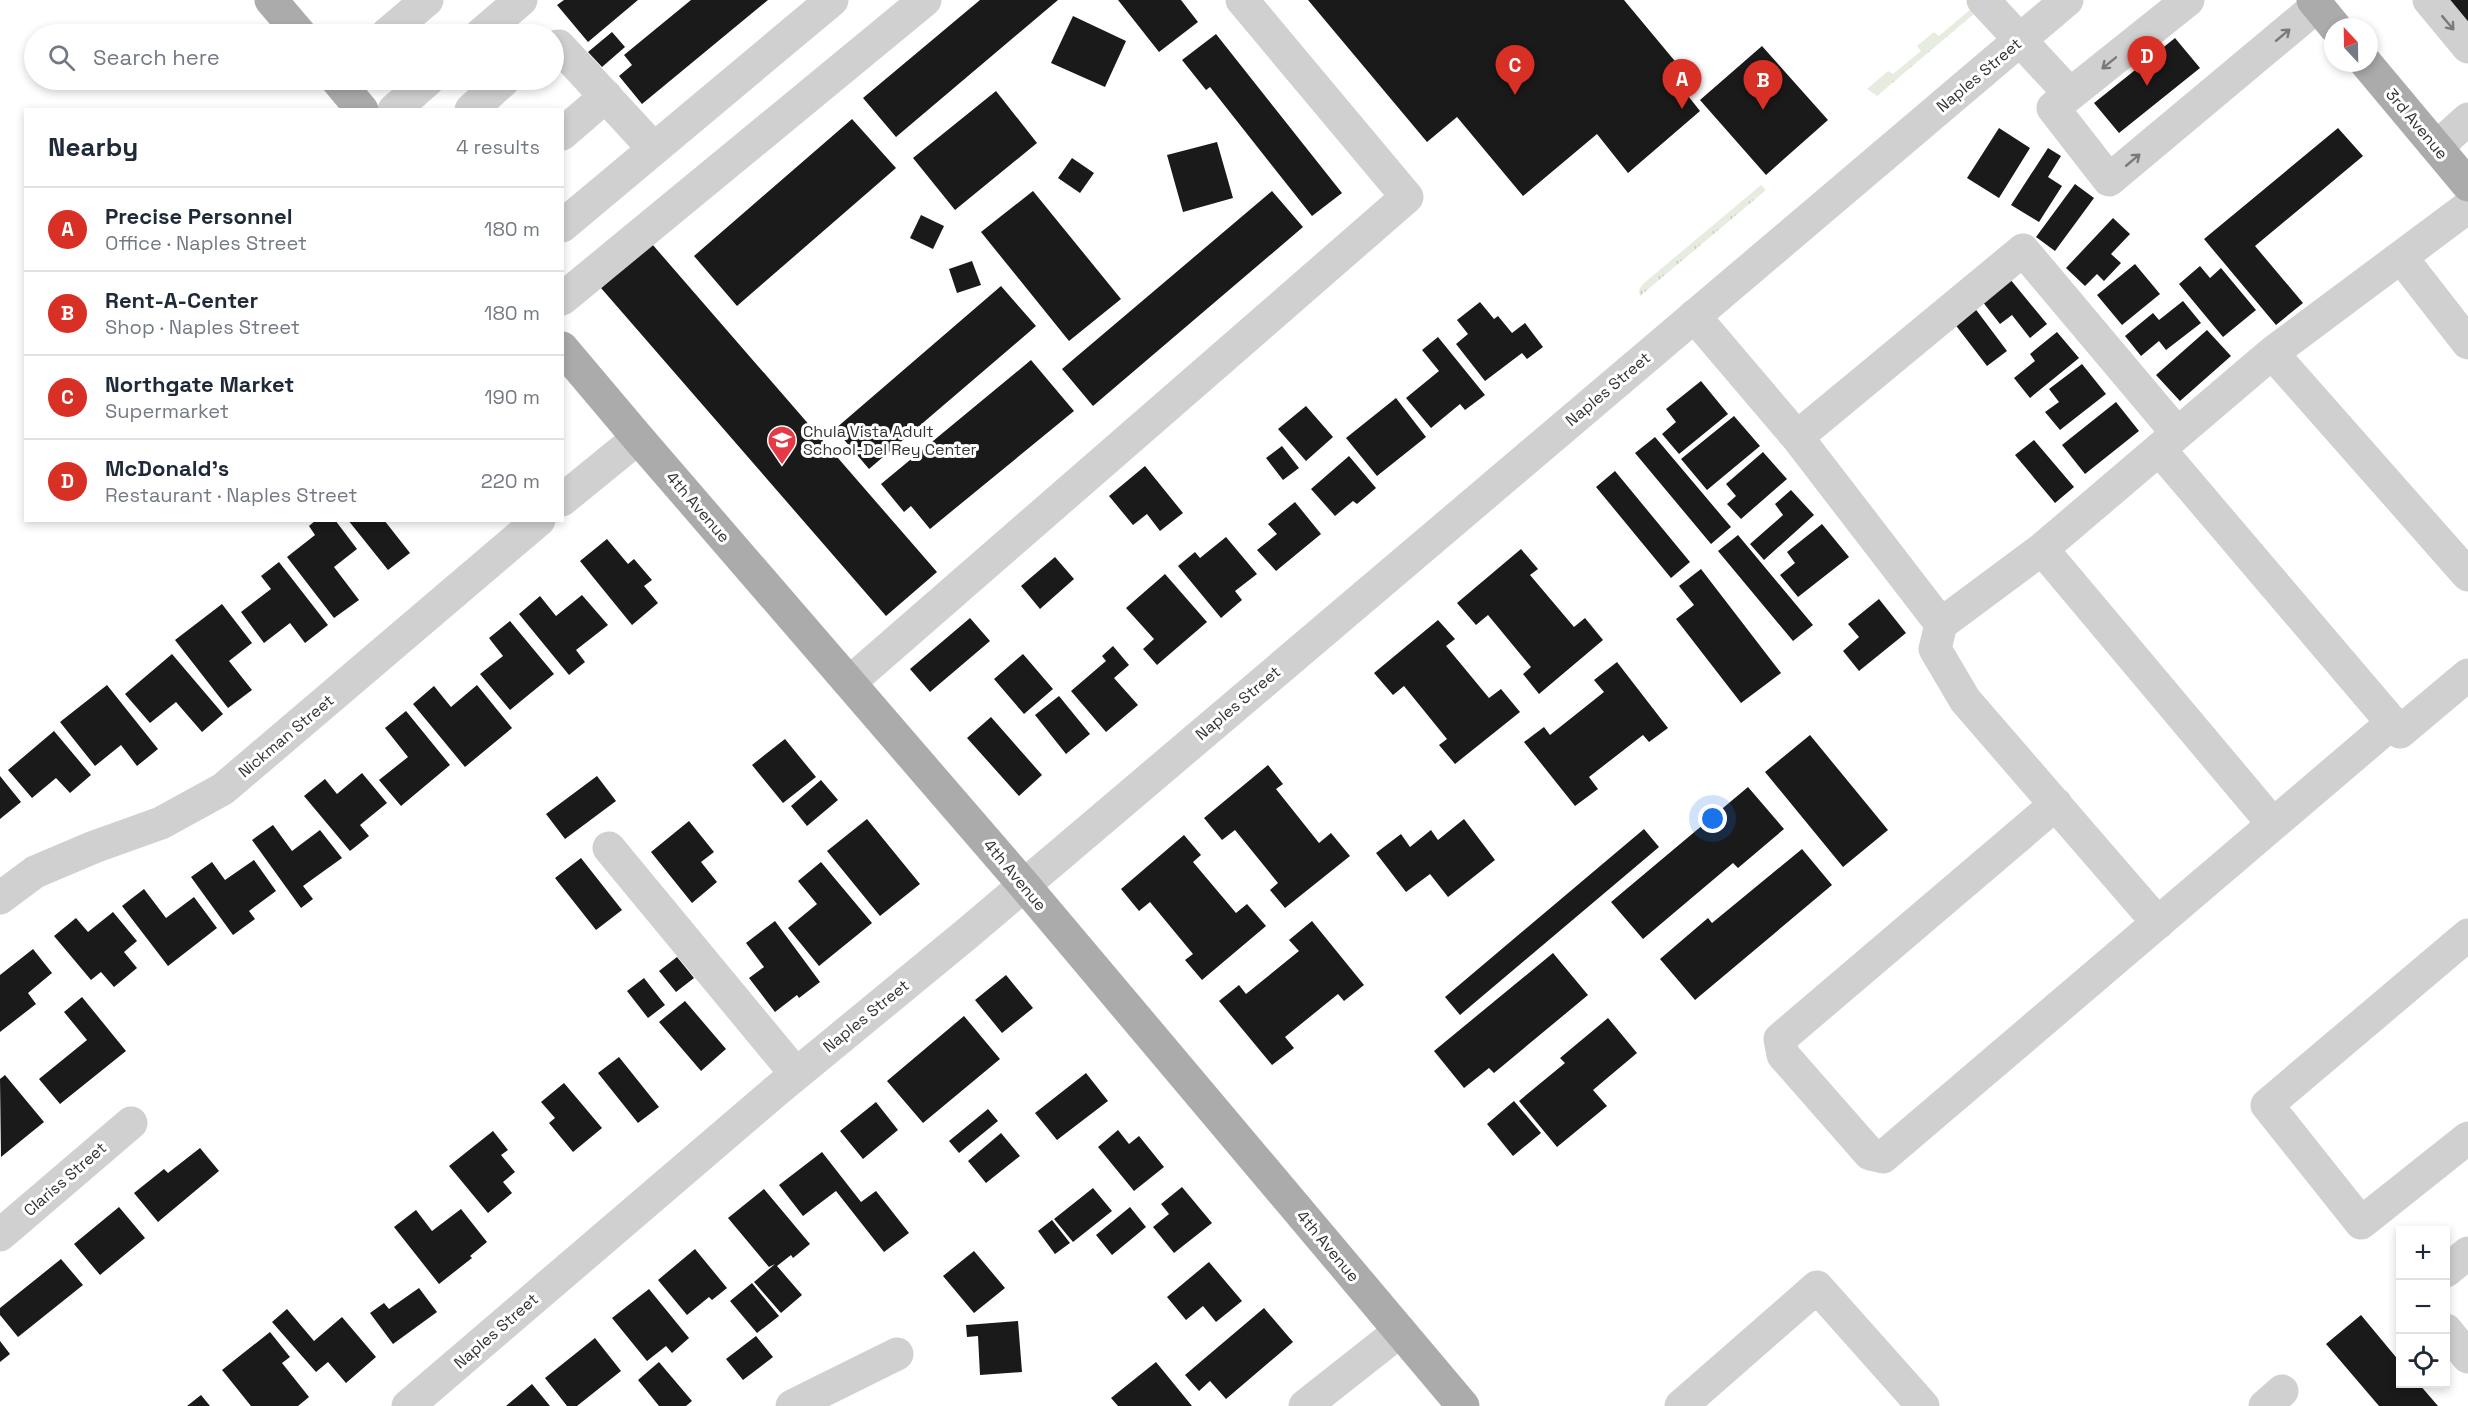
<!DOCTYPE html>
<meta charset="utf-8">
<style>
:root{--surface:#fff;--page:#f2f2f3;--text:#1f2937;--muted:#747a83;--line:#e0e1e3;--accent:#d93025}
body{margin:0;font-family:"Space Grotesk",sans-serif;background:var(--page);color:var(--text)}
.controls{position:absolute;right:18px;bottom:18px;display:grid;overflow:hidden;border-radius:0px;box-shadow:0 3px 9px #0003}
.controls button{width:54px;height:54px;display:grid;place-items:center;padding:0;border:0;border-bottom:2px solid var(--line);background:var(--surface);color:var(--text);font:30px sans-serif}
.compass{position:absolute;left:2324px;top:18px;width:54px;height:54px;border-radius:50%;background:var(--surface);box-shadow:0 3px 9px #0003;rotate:338deg}
.you{position:absolute;left:1713px;top:819px;width:21px;height:21px;margin:-15px;border:4px solid #fff;border-radius:50%;background:#1a73e8;box-shadow:0 0 0 9px #1a73e833}
.badge{display:grid;place-items:center;width:39px;height:39px;border-radius:50%;background:var(--accent);color:#fff;font-size:20px;font-weight:700}
.pin{position:absolute;translate:-50% -50px;filter:drop-shadow(0 2px 3px #0008)}
.pin::after{content:'';position:absolute;top:32px;width:21px;height:18px;background:inherit;clip-path:polygon(0 0,100% 0,50% 100%)}
.list{margin:0;padding:0;list-style:none}
h2{display:flex;justify-content:space-between;align-items:center;height:78px;margin:0;padding:0 24px;font-size:26px}
h2 small{font-size:20px;font-weight:400;color:var(--muted)}
.list li{display:grid;grid-template-columns:39px 1fr auto;gap:18px;align-items:center;box-sizing:border-box;height:84px;padding:0 24px;border-top:2px solid var(--line)}
.list b{display:block;font-size:22px;white-space:nowrap}
.list p{margin:0;font-size:20px;white-space:nowrap;color:var(--muted)}
.list em{font-size:20px;font-style:normal;color:var(--muted)}
.icon{flex:none;width:33px;height:33px;fill:none;stroke:currentColor;stroke-width:2;stroke-linecap:round;stroke-linejoin:round}
.map{position:relative;flex:none;width:2468px;height:1406px;overflow:hidden}
.search{position:absolute;background:var(--surface);box-shadow:0 3px 9px #0003;left:24px;top:24px;width:540px;height:66px;display:flex;align-items:center;gap:15px;box-sizing:border-box;padding:0 21px;border-radius:33px;color:var(--muted);font-size:22px}
.panel{position:absolute;background:var(--surface);box-shadow:0 3px 9px #0003;left:24px;top:108px;width:540px;height:414px;border-radius:0px}
.map>svg:first-child{display:block}
</style>
<div class="map">
<svg width="2468" height="1406" viewBox="0 0 2468 1406">
<defs>
<pattern id="grass-tufts" width="24" height="20" patternUnits="userSpaceOnUse" patternTransform="scale(1.5)"><rect width="24" height="20" fill="#e6ecdf"/><path d="M3 7l-1-3M5 7V3M7 7l1-3M15 17l-1-3M17 17v-4M19 17l1-3" fill="none" stroke="#c6cbc0"/></pattern>
</defs>
<rect width="100%" height="100%" fill="#fff"/>
<path fill="url(#grass-tufts)" d="M1977 4 1982 7 1877 96 1867 89 1888 71 1893 74 1921 51 1917 46 1934 32 1939 36Z
M1761 185 1766 190 1640 296 1639 290 1643 284Z"/>
<path fill="#1a1a1a" d="M564 0H638L588 42 557 5Z
M691 0H768L642 104 619 76 632 65 624 55Z
M980 0H1058L896 137 863 98Z
M1118 0H1181L1198 22 1159 52Z
M1308 0H1624L1679 66 1670 73 1700 111 1628 173 1597 134 1523 196 1457 117 1427 142Z
M2449 0H2468V22Z
M1073 16 1126 41 1105 87 1051 63Z
M612 32 625 47 602 67 588 52Z
M1216 34 1342 193 1312 216 1210 87 1206 90 1182 60Z
M2175 38 2200 68 2119 133 2094 103Z
M1762 46 1828 120 1766 175 1700 100Z
M996 91 1037 143 955 210 913 158Z
M852 119 896 168 737 306 694 256Z
M1999 128 2030 148 1999 198 1967 178Z
M2338 128 2363 156 2255 246 2303 303 2276 325 2204 239Z
M1217 142 1233 198 1183 212 1167 155Z
M2048 148 2061 156 2048 177 2062 186 2039 222 2011 205Z
M1072 158 1094 173 1080 193 1058 178Z
M2075 184 2094 198 2055 251 2036 237Z
M1033 191 1121 299 1069 341 981 232Z
M1272 191 1303 227 1093 406 1062 369Z
M921 215 944 226 933 249 910 238Z
M2113 218 2130 234 2111 254 2121 263 2104 281 2097 274 2085 286 2066 268Z
M652 244 937 572 886 616 601 288Z
M972 261 981 285 957 293 949 269Z
M2135 264 2160 294 2122 325 2097 295Z
M2200 266 2210 278 2221 268 2256 310 2223 337 2179 284Z
M2010 279 2047 324 2030 338 2012 315 2000 324 1982 301Z
M1001 286 1036 326 869 469 835 429Z
M2183 301 2201 323 2166 350 2159 341 2141 356 2125 336 2153 313 2159 320Z
M1480 302 1494 319 1498 316 1512 333 1525 323 1543 347 1527 359 1522 353 1485 381 1456 344 1468 334 1457 320Z
M1974 307 2007 351 1987 366 1954 323Z
M2207 330 2231 356 2180 401 2156 375Z
M2057 332 2079 358 2030 398 2014 378 2035 361 2030 354Z
M1438 337 1485 395 1465 410 1460 404 1431 428 1406 398 1439 371 1422 350Z
M1031 360 1074 411 930 529 911 506 904 512 881 484Z
M2082 364 2106 394 2060 430 2045 412 2059 402 2049 389Z
M1701 381 1728 414 1679 454 1662 434 1676 422 1666 409Z
M1396 398 1426 437 1377 476 1346 438Z
M2116 402 2139 431 2085 474 2062 445Z
M1306 406 1333 437 1306 461 1278 429Z
M1734 416 1760 446 1707 490 1681 459Z
M1655 437 1731 527 1711 544 1635 453Z
M2034 440 2074 487 2055 503 2015 455Z
M1282 446 1299 468 1283 480 1266 458Z
M1763 452 1787 479 1741 519 1727 504 1736 496 1726 484Z
M1349 456 1376 488 1357 504 1353 501 1335 516 1311 489Z
M1145 466 1183 513 1160 531 1147 514 1133 525 1109 496Z
M1615 471 1690 562 1671 578 1596 487Z
M1791 490 1814 515 1764 560 1750 544 1783 515 1775 504Z
M1295 502 1321 534 1276 571 1257 550 1277 534 1268 524Z
M316 520H335L357 549 334 567 359 600 334 618 287 557 315 535 309 526Z
M348 520H384L410 553 388 570Z
M1822 524 1849 557 1798 597 1780 575 1795 563 1787 552Z
M1738 535 1813 625 1793 641 1718 551Z
M1226 537 1257 574 1235 591 1242 600 1221 618 1178 566 1195 552 1200 558Z
M607 539 628 564 634 559 652 580 644 586 658 603 632 625 580 561Z
M1521 549 1538 569 1530 575 1574 627 1585 618 1603 640 1539 694 1523 674 1531 667 1488 615 1476 625 1457 603Z
M1055 557 1074 579 1040 609 1021 586Z
M279 562 328 625 305 643 290 623 264 643 241 612 271 589 261 576Z
M1701 569 1781 673 1741 703 1676 619 1694 605 1679 586Z
M1165 574 1207 622 1157 665 1143 649 1154 639 1126 608Z
M582 595 608 625 576 650 585 662 569 675 519 614 540 596 556 616Z
M1879 599 1906 633 1859 671 1843 651 1859 637 1848 624Z
M222 604 252 643 229 661 252 690 228 708 175 640Z
M970 618 990 641 930 692 910 669Z
M1438 620 1455 639 1446 646 1489 698 1501 689 1520 712 1455 764 1439 745 1447 739 1404 686 1393 695 1374 673Z
M510 621 554 674 510 710 480 674 503 656 489 638Z
M1113 646 1129 665 1114 678 1138 705 1106 732 1071 691 1106 661 1102 656Z
M172 654 223 714 202 732 176 702 150 723 125 694Z
M1023 654 1053 689 1024 714 994 679Z
M1617 662 1668 728 1649 742 1643 735 1589 777 1598 789 1575 806 1524 742 1544 727 1550 735 1604 692 1594 680Z
M107 685 158 749 137 766 121 745 95 766 60 722Z
M477 685 512 728 465 767 413 704 434 686 451 707Z
M1059 696 1090 734 1066 754 1035 715Z
M406 711 450 765 401 806 379 780 408 757 385 728Z
M991 717 1042 775 1019 796 967 738Z
M54 731 91 775 70 793 56 778 32 798 8 770Z
M1810 735 1888 830 1843 867 1765 772Z
M785 739 816 777 783 803 752 765Z
M1268 765 1283 784 1276 789 1319 843 1331 833 1350 856 1285 908 1270 890 1278 883 1235 830 1222 840 1204 818Z
M362 773 387 803 360 825 369 836 350 851 304 796 325 779 337 794Z
M0 776 21 802 0 819Z
M597 776 616 801 565 839 546 814Z
M821 780 838 800 807 826 791 806Z
M1748 787 1784 829 1738 868 1733 863 1643 939 1611 902Z
M867 819 920 884 880 916 827 851Z
M1464 819 1495 860 1448 897 1430 874 1406 892 1376 853 1401 834 1410 847 1431 830 1438 840Z
M689 821 714 852 701 862 717 882 692 903 651 852Z
M273 825 292 851 320 830 342 858 303 886 313 899 301 908 252 840Z
M1644 829 1659 847 1460 1015 1445 997Z
M1184 835 1201 855 1193 862 1236 913 1247 904 1266 926 1202 980 1185 960 1193 954 1150 902 1139 911 1121 889Z
M1802 849 1832 885 1695 1000 1660 959 1708 918 1712 923Z
M581 858 622 910 596 930 555 878Z
M254 860 276 891 249 911 255 919 233 935 191 877 212 862 225 880Z
M821 862 872 923 819 966 788 928 817 904 798 881Z
M144 889 166 918 194 897 217 928 168 966 122 906Z
M113 912 137 941 124 952 137 968 114 987 101 972 91 980 54 936 76 918 88 932Z
M775 921 820 982 799 998 797 995 775 1012 749 978 764 967 746 943Z
M1312 921 1364 985 1344 1001 1338 994 1285 1037 1294 1048 1272 1065 1219 1001 1239 985 1246 994 1299 951 1289 940Z
M33 949 52 973 28 993 36 1004 0 1032V975Z
M1553 953 1588 995 1494 1073 1489 1068 1464 1088 1434 1051Z
M677 957 694 978 676 992 659 971Z
M1006 975 1033 1008 1002 1033 975 1000Z
M644 978 665 1005 648 1018 627 991Z
M82 997 126 1051 60 1104 39 1079 87 1040 64 1012Z
M685 1001 726 1049 701 1071 659 1022Z
M964 1016 1000 1059 923 1123 887 1081Z
M1608 1018 1637 1053 1593 1090 1607 1106 1557 1147 1519 1101 1565 1063 1560 1058Z
M619 1057 659 1107 638 1123 598 1073Z
M1086 1073 1108 1101 1057 1140 1035 1113Z
M5 1075 44 1122 1 1157 0 1079Z
M564 1083 602 1128 573 1152 549 1123 555 1118 541 1102Z
M1514 1101 1541 1133 1513 1156 1487 1124Z
M876 1102 898 1130 863 1159 840 1131Z
M988 1109 998 1121 959 1153 949 1141Z
M1118 1130 1129 1144 1139 1136 1164 1167 1134 1191 1098 1147Z
M493 1131 508 1150 501 1155 515 1172 503 1182 512 1193 488 1213 449 1166Z
M1001 1133 1020 1156 986 1183 968 1161Z
M200 1148 219 1171 158 1222 134 1193 164 1169 168 1173Z
M822 1152 861 1202 876 1191 909 1233 884 1252 836 1191 803 1216 779 1185Z
M1182 1187 1212 1223 1174 1253 1153 1227 1169 1214 1161 1204Z
M1093 1188 1112 1211 1073 1242 1054 1219Z
M764 1189 810 1244 793 1258 791 1255 777 1266 802 1295 781 1313 754 1282 775 1264 769 1267 728 1218Z
M119 1207 145 1238 100 1275 74 1244Z
M1130 1207 1146 1227 1112 1255 1096 1235Z
M461 1209 487 1242 470 1256 472 1258 439 1284 394 1227 416 1210 432 1231Z
M1052 1220 1070 1243 1055 1254 1038 1231Z
M695 1249 727 1288 712 1300 709 1297 687 1315 658 1280Z
M974 1251 1005 1288 974 1313 943 1276Z
M61 1259 83 1285 18 1337 0 1315V1308Z
M1209 1262 1242 1301 1216 1322 1203 1306 1186 1320 1167 1297Z
M752 1283 779 1316 757 1333 730 1301Z
M419 1288 437 1312 393 1344 370 1313 384 1303 389 1309Z
M649 1289 689 1338 672 1353 666 1346 647 1361 612 1318Z
M1264 1308 1293 1342 1226 1399 1210 1381 1199 1391 1185 1375Z
M287 1309 314 1341 342 1317 376 1357 346 1383 328 1362 316 1372 272 1322Z
M2361 1315 2400 1362V1384H2419L2438 1406H2379L2326 1344Z
M1018 1321 1022 1372 980 1375 978 1336 967 1337 966 1325Z
M270 1332 290 1357 282 1363 309 1397 298 1406H251L222 1370Z
M756 1336 773 1357 743 1380 726 1359Z
M595 1338 621 1371 577 1406H567L545 1378Z
M0 1341 10 1354 0 1362Z
M659 1362 692 1401 686 1406H659L638 1380Z
M1156 1362 1192 1406H1118L1111 1398Z
M532 1384 550 1406H506Z
M201 1395 210 1406H187Z"/>
<g fill="none" stroke-linecap="round" stroke-linejoin="round">
<path stroke="#d0d0d0" stroke-width="33" d="M1983 0 2070 94
M2188 0 2053 108 2109 180 2317 6
M2429 0 2468 47
M387 34 427 0
M481 34 521 0
M554 47 559 46 654 149
M394 110 428 80
M471 110 504 80
M562 134 606 96
M2437 147 2468 119
M562 226 832 0
M2401 257 2468 343
M562 299 925 0
M1694 316 1797 437 1941 624
M2272 353 2468 575
M1797 437 2023 250 2177 433
M2159 449 2400 732 2468 675
M562 500 638 438
M2042 549 2273 824
M850 682 1407 197 1242 0
M2056 804 1780 1039 1783 1055 1870 1154 1883 1157 2392 723
M609 848 796 1074
M0 898 35 872 94 847 161 823 223 789 539 520
M2158 923 1965 700 1935 649 1941 624 2042 549 2272 353 2468 207
M2468 935 2267 1105 2361 1223 2468 1138
M0 1235 131 1123
M2446 1271 2468 1253
M2446 1330 2468 1357
M408 1406 777 1090 969 932 2067 0
M792 1406 897 1354
M1305 1406 1400 1331
M1681 1406 1817 1287 1923 1406
M2265 1406 2282 1391"/>
<path stroke="#ababab" stroke-width="33" d="M271 0 300 34
M2313 0 2335 27
M2366 63 2468 185
M337 80 362 110
M562 348 638 438 1024 885 1463 1406"/>
</g>
<defs><path id="oneway-shaft" d="M-6 0H5M1.5-3L5.5 0L1.5 3" fill="none" stroke-width="1.6" stroke-linecap="round" stroke-linejoin="round" transform="scale(1.5)"/></defs>
<g stroke="#7a7a7a">
<use href="#oneway-shaft" transform="translate(2448 23) rotate(50)"/>
<use href="#oneway-shaft" transform="translate(2283 35) rotate(-40)"/>
<use href="#oneway-shaft" transform="translate(2109 63) rotate(141)"/>
<use href="#oneway-shaft" transform="translate(2133 160) rotate(-40)"/>
</g>
<defs>
<g id="school-pin" transform="scale(1.5)"><path d="M0 17L-7.5 6A9.5 9.5 0 1 1 7.5 6Z" fill="#e63946" stroke="#fff"/><path d="M0-5L7-2L0 1L-7-2ZM-4 1L0 2.5L4 1V4Q0 6-4 4Z" fill="#fff"/></g>
</defs>
<g fill-rule="evenodd">
<use href="#school-pin" x="782" y="440"/>
</g>
<g text-anchor="middle" dominant-baseline="central" stroke-width="6" stroke-linejoin="round" paint-order="stroke">
<g font-size="16" fill="#333" stroke="#fff">
<text transform="translate(1979 75) rotate(-40)">Naples Street</text>
<text transform="translate(2417 124) rotate(50)">3rd Avenue</text>
<text transform="translate(1608 389) rotate(-40)">Naples Street</text>
<text transform="translate(698 507) rotate(49)">4th Avenue</text>
<text transform="translate(1238 703) rotate(-40)">Naples Street</text>
<text transform="translate(286 736) rotate(-40)">Nickman Street</text>
<text transform="translate(1015 875) rotate(50)">4th Avenue</text>
<text transform="translate(866 1016) rotate(-39)">Naples Street</text>
<text transform="translate(65 1179) rotate(-41)">Clariss Street</text>
<text transform="translate(1328 1246) rotate(50)">4th Avenue</text>
<text transform="translate(496 1331) rotate(-41)">Naples Street</text>
</g>
<g font-size="16" fill="#333" stroke="#fff" text-anchor="start">
<text x="803" y="431">Chula Vista Adult<tspan x="803" dy="18">School-Del Rey Center</tspan></text>
</g>
</g>
</svg>
<div class="controls">
<button>+</button>
<button>−</button>
<button><svg class="icon" aria-label="locate" viewBox="0 0 24 24"><circle cx="12" cy="12" r="6"/><path d="M12 2v4M12 18v4M2 12h4M18 12h4"/></svg></button>
</div>
<svg class="compass" viewBox="-18 -18 36 36"><path d="M0-13l5 13h-10z" fill="#e53935"/><path d="M0 13l5-13h-10z" fill="#747a83"/></svg>
<div class="you"></div>
<div class="pin badge" style="left:1682px;top:109px">A</div>
<div class="pin badge" style="left:1763px;top:110px">B</div>
<div class="pin badge" style="left:1515px;top:95px">C</div>
<div class="pin badge" style="left:2147px;top:86px">D</div>
<div class="search"><svg class="icon" aria-label="search" viewBox="0 0 24 24"><circle cx="10" cy="10" r="6"/><path d="M15 15l6 6"/></svg>Search here</div>
<section class="panel">
<h2>Nearby<small>4 results</small></h2>
<ul class="list">
<li><span class="badge">A</span><div><b>Precise Personnel</b><p>Office · Naples Street</p></div><em>180 m</em></li>
<li><span class="badge">B</span><div><b>Rent-A-Center</b><p>Shop · Naples Street</p></div><em>180 m</em></li>
<li><span class="badge">C</span><div><b>Northgate Market</b><p>Supermarket</p></div><em>190 m</em></li>
<li><span class="badge">D</span><div><b>McDonald's</b><p>Restaurant · Naples Street</p></div><em>220 m</em></li>
</ul>
</section>
</div>
